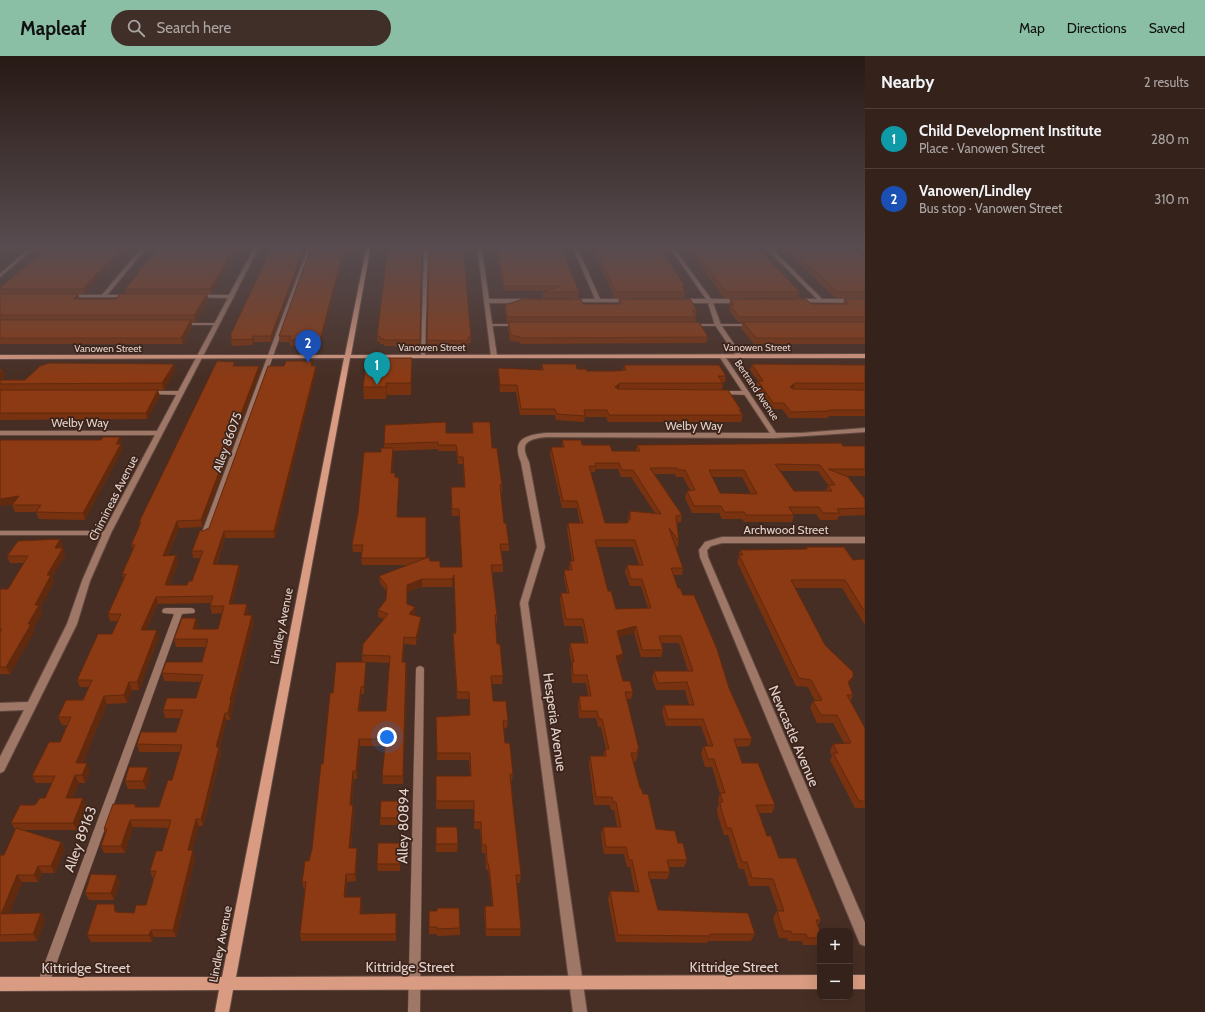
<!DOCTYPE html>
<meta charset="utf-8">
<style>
:root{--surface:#35221b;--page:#402f28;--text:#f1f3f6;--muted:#aaa4a3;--line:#4f3f3a;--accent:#8abfa5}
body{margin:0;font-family:Cabin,sans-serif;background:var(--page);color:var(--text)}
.controls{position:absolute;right:12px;bottom:12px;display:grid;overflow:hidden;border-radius:8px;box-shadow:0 4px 16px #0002}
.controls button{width:36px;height:36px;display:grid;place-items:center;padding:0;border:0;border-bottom:1px solid var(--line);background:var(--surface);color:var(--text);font:20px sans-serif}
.you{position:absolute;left:387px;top:681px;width:14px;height:14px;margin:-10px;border:3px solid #fff;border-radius:50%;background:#1a73e8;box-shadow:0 0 0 6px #1a73e833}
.badge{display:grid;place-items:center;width:26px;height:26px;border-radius:50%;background:var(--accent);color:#fff;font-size:13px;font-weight:700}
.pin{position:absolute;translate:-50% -33px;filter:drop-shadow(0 1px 2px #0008)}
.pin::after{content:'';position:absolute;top:21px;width:14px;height:12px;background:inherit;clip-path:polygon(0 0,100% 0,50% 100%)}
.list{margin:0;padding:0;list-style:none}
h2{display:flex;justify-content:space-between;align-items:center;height:52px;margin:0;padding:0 16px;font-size:17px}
h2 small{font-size:13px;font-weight:400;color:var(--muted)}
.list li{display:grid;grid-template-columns:26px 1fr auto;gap:12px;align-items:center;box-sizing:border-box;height:60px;padding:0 16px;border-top:1px solid var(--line)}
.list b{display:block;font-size:15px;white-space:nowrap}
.list p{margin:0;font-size:13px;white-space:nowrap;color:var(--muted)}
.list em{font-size:13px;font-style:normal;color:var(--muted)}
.icon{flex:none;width:22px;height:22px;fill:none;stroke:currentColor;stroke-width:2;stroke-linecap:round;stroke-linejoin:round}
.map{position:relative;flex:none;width:865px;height:956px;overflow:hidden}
header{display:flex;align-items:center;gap:24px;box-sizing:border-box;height:56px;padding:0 20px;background:var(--accent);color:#111}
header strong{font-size:19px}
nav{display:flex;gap:22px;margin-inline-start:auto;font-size:14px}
.search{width:280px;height:36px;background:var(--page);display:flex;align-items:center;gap:10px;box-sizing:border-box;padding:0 14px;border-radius:22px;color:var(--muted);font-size:15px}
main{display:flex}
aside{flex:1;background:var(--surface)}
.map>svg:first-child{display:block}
</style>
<header>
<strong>Mapleaf</strong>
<div class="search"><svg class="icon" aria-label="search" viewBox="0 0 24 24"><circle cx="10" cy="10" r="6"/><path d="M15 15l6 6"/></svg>Search here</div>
<nav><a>Map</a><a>Directions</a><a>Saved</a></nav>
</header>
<main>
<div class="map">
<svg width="865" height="956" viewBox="0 0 865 956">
<rect width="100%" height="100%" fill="#472e24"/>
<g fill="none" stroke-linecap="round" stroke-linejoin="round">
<g stroke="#634b42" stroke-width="1">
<path id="lane" d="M309 189H313L209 479 205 481H203L201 479Z
M424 189H428L425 300 423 301 421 300Z
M180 267H217L219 268 217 269H182L180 268Z
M488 268H516L518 269 516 270H488Z
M690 268H750L752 269 750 270H692L690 269Z
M150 335H181L184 337 181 339 148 338 147 337Z
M721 335H747L750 337 747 339 719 338 718 337Z
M166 552H191L194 553 195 555 194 557 182 558 49 928 47 932 43 934 39 932 37 928 174 558 163 557 162 555 163 553Z
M420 610 423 611 424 613 420 956H408L416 613 417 611Z"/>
</g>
<g stroke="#634b42" stroke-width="2">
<path id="street" d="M33 189H38L0 221V218Z
M144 189H149L107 239H129L131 240V241H69L67 240 69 239H102Z
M256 189H260L234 240V241L233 242 111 477 90 525 77 568 4 715 0 717V701L24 654 0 655V647L28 646 67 568 82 525 102 479H0V475H104L155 379H0V375H157L228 242 197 241 195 240 197 239H229Z
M477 189H481L489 243H528L531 245 528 247H489L497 300 494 302 491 300Z
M572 189H576L600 243H628L631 245 630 246H570L569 245 572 243H595Z
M668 189H672L711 243H740L743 245 740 247H713L721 269 742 300 741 301H737L715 269 708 247H680L677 245 680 243H706Z
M763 189H768L822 243H865V247L796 246 795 245 798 243H817Z
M722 298 724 299 776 377H801L865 372V376L775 382 546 381C527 383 519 387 529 406L545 491 528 547 587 956H573L520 547 537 491 521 406C511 383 526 379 546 377H770L719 300Z
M722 481H865V487H722L711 490 707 494 708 501 865 867V890L860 888 700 501 699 494 705 486Z"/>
</g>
<g stroke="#634b42" stroke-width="2">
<path id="secondary" d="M367 189H371L351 299 865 298V302H350L236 921 820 919V933L233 934 229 956H215L219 934 0 935V921H222L344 302 0 303V299H345Z
M858 189H863L865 191V194Z
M850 919H865V933H850Z"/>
</g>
<use href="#lane" fill="#9e7767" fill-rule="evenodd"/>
<use href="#street" fill="#9e7767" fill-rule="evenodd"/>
<use href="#secondary" fill="#d99b82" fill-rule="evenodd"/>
</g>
<path fill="#783210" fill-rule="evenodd" d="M50 189H130L84 238H78L80 243H116L126 238 125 233 160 189H240L211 238H207L208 244 195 266H191L192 270 183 288H0V232Z
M273 189H307L271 286H254L253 289 232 290 230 280Z
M312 189 320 290H290V286H280L279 280Z
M422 189 420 290H384V288H380V286H377V280Z
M429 189 471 281V287H468V291L427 290Z
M495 189H560L579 236 578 242H542L543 236 545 235H504Z
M590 189H658L685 230 684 234 685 236 684 242H615Z
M685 189H755L800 236 798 242H724Z
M781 189H850L865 201V242H835Z
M619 243 697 254 696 259V261L695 266 708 281 706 287 520 288 519 286 510 285 508 272V266H507L505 255V249L583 248H618Z
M730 243 811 248H843L844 243H865V288H754L741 272 743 266H738L729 254Z
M412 302 411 339H387L386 343H364L363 331Z
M312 305V310H316V316L275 482H225L217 508 239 509 240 516 232 548H247L248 555 247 559H252L254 566 233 648V651L230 664H226L220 693 221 698 206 759 203 770H199L192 794 195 802 176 881H154L152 886H91L87 879 117 856 134 857 146 849 154 823H153L150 815 162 795 168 772 133 771 125 797H104L101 790 105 777 104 773 135 748 137 751H159L172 724 180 696H139L137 688 176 676 180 662H165L163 654 196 642 200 626 164 625 162 617 202 606 206 591H176L174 583 196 562 198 570 197 573H218L222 557 212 558 210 550 211 547 158 548 146 574 159 581 139 634H132L127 647 107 648 83 707 90 715 85 727H79L73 742 86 749 77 774H23L61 786 65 793 55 817H42L38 826H22L9 858 41 857 45 864 37 885 0 886V799H4L15 773 11 767 45 742 52 727H36L32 720 60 686 67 669H62L58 661 83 644 89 631H80L77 624 112 578 118 565H110L108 558 124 523 122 518 133 494 131 489 140 470 139 466 236 310 260 316 202 471 179 472 168 500 176 499 178 507 170 529H187L192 525 200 502H193L192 495 203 475 209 472 284 310Z
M174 308 175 314 164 334H0V313L5 319 0 324H25Z
M542 308 577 313 587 315H615L623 314 624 309 726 320 725 326H723V327L722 334H647L741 354V356L743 359 741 366H608L606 361H585L584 366 556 364 555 359H520L516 336H500L498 318V312L541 314Z
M752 308 865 309V334H804H865V360H829L828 362H789L782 353H772L756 331 758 325 750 314Z
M0 334 160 340 147 363 0 364Z
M472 366 492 392 502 429V436H500L504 467 509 488V495H501L503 509V516H492L497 559V567H495L497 588 503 620 502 628H491L493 645 508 665 507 672H504L505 687 513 718 512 725H511L513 749 521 819 520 827H516L521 873 520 880H486L484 857 485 850H492L490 827 488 814H486L485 797H482L480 773H474V753H436V720H470L469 704H437L436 661 470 659 469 643H457L453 584V577H456L454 526 452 531H422L407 536V548L415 551V558L414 559 421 568 416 589 404 588 403 606H406L407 614 403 728H383L382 720 385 690H360L357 723H354L352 749H353L354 757 351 792H357V799L356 825 347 826 346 841 362 848 361 858 396 857V885H301L300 878 305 833H304L302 826 312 793 323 708 333 637 362 606V599L384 563 378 561V554L386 544 387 536 380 527 379 520 408 509H362L361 502 362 496H353L352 489 358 457 381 396 384 392V388L446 377H472ZM438 393V395H456L458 408H463L464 431H451V438L452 460H459L462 511H440L430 505 426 502 397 461 399 422H395V417H392L393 395ZM366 606 389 607 386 655H360L361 638H364L366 614Z
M120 381 122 388 121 389 122 394 85 464 39 463 36 456H15L12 449 13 448 0 450V384H101Z
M562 384 612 395H636L637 389 865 390V420H846L865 443V459L839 460 837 464H820L816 458H794V459L792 466H744L742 463H722L719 457H692L685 442 687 435 690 434 683 421H676L675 418H655L682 459 681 466 677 467 679 485 677 492 675 489 683 512 682 519H673L678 532 683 539 729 632 752 683 749 690 736 691 742 707 775 749 772 757H759L767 780 779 802 821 864 818 869 820 876V884L817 889H803L802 885H788L787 882H779L773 862 777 855H778L769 830H749L744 813H739L728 779H724L718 760 717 753 719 748 718 744 720 738 712 711H705L701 697 704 690H708L701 670H666L662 656 664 649H689L685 634H656L652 623 654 615H688L679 587H661L663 594 661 601H641L634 577 619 581 622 606H618L623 625 633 636 631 643H626L639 693 636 705H633L640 732 643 738 656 773 678 787 687 804 684 811H669L670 816 667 823H650L658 854 755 878 751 885H708L707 887 616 886 608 843 610 835 635 836 630 811H627L624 798H604L601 778 603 771H617L614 754H611L610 749H594L589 707 590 700H603L605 693H606L601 671H598L596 662H579L578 648 579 640H588L586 627H572L571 614 572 608 569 595 570 587H585L582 570H564L560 544 561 537H567L564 521V514H569V512L570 505H572L567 474 568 467H580L577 452H562L550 398 551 391H562ZM595 413H618L621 421H631L655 457 630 455 627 467H605L591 416H595ZM780 415H818L828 429 826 435H794ZM712 421H742L751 438 720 437ZM596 491H633L639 509H627L625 516 630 530H641L648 552 616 553 608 535Z
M60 483 63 490 61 492H63L65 500 52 522 54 526 40 553 42 557 33 573 34 576 10 618H1L0 619V533H8L24 507H10L7 500Z
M806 491 853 504 865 503V569L842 532H794L825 589 853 621 849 629 853 639 850 646 865 672V752H855L830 704 832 700 830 695 833 688 844 687 833 667H817L810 652 813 645H815L808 631 796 630 737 506 739 502 738 501 740 494 805 493Z
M150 719 146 733H128L125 725Z
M402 752V769H380V762Z
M436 771 458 788 457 796H436Z
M400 787V815H378L377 808Z
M120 826 114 844H89L85 837Z
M429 855 460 872V879L437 880V878H429Z"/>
<path fill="#61290d" d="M9 189H17L0 203V196Z
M124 189H130L84 238 83 233Z
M236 189H240L211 238 210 233Z
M305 189H307L271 286V280Z
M345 189H347L320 290V284Z
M78 238 80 244 73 243Z
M207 238 208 244 195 266 194 259Z
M191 264 192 270 183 288 181 282Z
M253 280 254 286 253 289 252 283Z
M412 302V314L411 339V327Z
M174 308 175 314 164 334 162 327Z
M259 310 260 316 202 471 201 464Z
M316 310V316L275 482 274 475Z
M3 313 5 319 0 324V316Z
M386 327 387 339 386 343Z
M620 327 619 334 615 337V331Z
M795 327 793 334 790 331Z
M158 334 160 340 147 363 146 357Z
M120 381 122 388 121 389 122 394 85 464 83 457 116 388Z
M393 392 394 398 392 424 391 417Z
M399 422V428L397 468V461Z
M19 440 21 447 0 450V443Z
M177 465 179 472 165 507 163 500Z
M224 475 225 482 214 515 213 508Z
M60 483 63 490 57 500 55 492Z
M63 492 65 500 52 522 54 526 40 553 42 557 33 573 34 576 10 618 6 611 28 568 47 519Z
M176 499 178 507 167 536 165 529Z
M239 509 240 516 230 555 229 548Z
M454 519V526L452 531V523Z
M422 523V531L407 536V555V529Z
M156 541 158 548 143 582 141 574Z
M247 548 248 555 245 566 244 559Z
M415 551V558L409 565V558Z
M252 559 254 566 233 648V651L230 664 228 657 230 644Z
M421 561V568L416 589V582Z
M196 562 198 570 195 580 193 573Z
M636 570 634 577 616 582 617 575Z
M157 574 159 581 139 634 137 626Z
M404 581V588L402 614V606Z
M623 598 622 606 615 607 616 600Z
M366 606V614L364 638V631Z
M406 606 407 614 403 728V720Z
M853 621 850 628 844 633 848 626Z
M129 626 132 634 127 647 124 639Z
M361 631V638L359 663 358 655Z
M104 640 107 648 80 715 76 707Z
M225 657 226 664 220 693 221 698 203 770 201 763 216 691Z
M359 683 360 690 357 723 356 715Z
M87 707 90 715 85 727 82 719Z
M148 711 150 719 146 733 143 725Z
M353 715 354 723 351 757 350 749Z
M75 719 79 727 70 749 66 742Z
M83 742 86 749 77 774 73 767Z
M402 745V769L401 762Z
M353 749 354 757 350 799 349 792Z
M196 763 199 770 190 802 188 794Z
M130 764 133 771 125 797 121 790Z
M61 786 65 793 55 817 51 810Z
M400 787 401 794 400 815Z
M357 792V799L356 825 355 818Z
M193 794 195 802 176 881 173 874Z
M38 810 42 817 38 826 34 819Z
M346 818 347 826 345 848 344 841Z
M17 819 22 826 6 865 1 858Z
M117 819 120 826 114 844 111 837Z
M361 841 362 848 361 865 360 858Z
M114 848 117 856 118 863 115 856Z
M41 857 45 864 37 885 33 878Z
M396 857 397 864 396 885Z
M151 874 154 881 152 886 149 879Z"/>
<path fill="#8b3a13" stroke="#61290d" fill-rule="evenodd" d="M0 189H9L0 196Z
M50 189H124L83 233H0V232Z
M160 189H236L210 233H125Z
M273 189H305L271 280H253L252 283 231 284 232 280H230Z
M312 189H345L320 284H289L291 280H279Z
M388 189H422L420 284H384V283H380V280H377Z
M429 189H463L471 281H468V285L427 284Z
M496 189H560L579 236H543L560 230H504Z
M593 189H658L685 230H682L685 236H616Z
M690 189H755L800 236H726Z
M787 189H850L865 201V236H837Z
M0 238H78L73 243H116L120 238H207L194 259H0Z
M523 243H581L583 248H621L619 243H690L697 254H692L696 261H507L505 249Z
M730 243H806L811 248H849L844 243H865V261H739L730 249H734Z
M0 264H191L181 282H0Z
M508 266H699L708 281 520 282V281L511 279Z
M743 266H865V282H756Z
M367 302H412L411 327H386V331H363Z
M217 305 235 306 233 310H259L201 464 177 465 163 500 176 499 165 529H187L189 525H192L203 495H192L200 474 203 475 209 472 268 310H284L286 305H312L311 310H316L274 475H224L213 508 239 509 229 548H247L244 559H252L230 644H231L228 657H225L216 691H219L204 752 201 763H196L188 794H193L173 874H151L149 879H87L97 848H114L115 856 134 857 136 849H146L156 815H150L156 795H162L171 764H130L121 790H101L107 773H104L113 748H135V751H159L168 724H172L182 689 137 688 141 676H176L183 654H163L167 642H196L203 619 162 617 166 606H202L208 583H174L182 562H196L193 573H218L224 550H210L213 540 156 541 141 574H157L137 626H129L124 639 104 640 76 707H87L82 719H75L66 742H83L73 767H11L20 749H35L40 742H45L55 720H32L49 686H60L71 661H58L66 644H83L92 624H77L98 578H112L121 558H108L126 518H122L135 489H131L141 466H139Z
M49 307 174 308 162 327 0 328V324H25L40 310Z
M542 308H576L577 313H586L587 315H615L626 314 624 309H719L726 320H718L723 327H620L615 331 618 333 728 334 741 354H739L743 359H609L607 354H584L585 360 557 358 555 353H521L517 329H500L498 312 543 314Z
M752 308 865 309V327H795L790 331 793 333 865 334V354H829L830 355 791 356 784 347H773L758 325H763Z
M0 334H158L146 357H0Z
M446 366V377H473L472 366H490L492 392H497L502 429H500L504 467H506L509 488H500L503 509H491L497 559H495L497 588H500L503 620H491L493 645H506L508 665H503L505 687H509L510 689 513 718H510L513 749 521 819H516L521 873H486L485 850H493L490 819 488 807H487L486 789H482L481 766H474V745H436V720H471L470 697H437L436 661 470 659 469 636H457L453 577H456L454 519 452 523H422L407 529V548L415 551 409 558 421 561 416 582 404 581 402 606H406L403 720H382L386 683H359L356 715H353L350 749H353L349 792H357L355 818H346L344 841H361L360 858 396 857V878H300L306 826H302L305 805H309L312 793 321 708H323L330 637H333L336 606H366L364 631H361L358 655H386L390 600 362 599 363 588 388 558 378 554 386 544 387 530 379 520 429 501 430 505H440V511H462L459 453H452L451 431H465L463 401H458L456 389H438V386L384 388 385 369Z
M103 381H120L116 388H121L83 457 36 456 41 449H12L19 440 0 443V384H101Z
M562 384H581L582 389H610L612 395H640L637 389 841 387 843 390H865V413H828L848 421 865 443V452L837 453 840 457H823L819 451H789L794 459H746L744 456H724L721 450H694L687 435 695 434 685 414H678L677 412H650L682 459 676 460 679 485 669 472 683 512H671L678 532H680L683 539H694L717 593 729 632 752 683H734L742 707H758L775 749H756L767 780H771L779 802H796L821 864H816L820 876V882H808L806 878H792L791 875H783L777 855H784L773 823 752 822 747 806H742L731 772H727L721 753 720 746H723L720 737H725L714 703H708L704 690H713L703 663H668L664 649H694L687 626 658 627 654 615H693L681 580H659L663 594H642L636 570 617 575 623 598 616 600 623 625H630L633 636H625L639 693H637L638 697H631L640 732H641L643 738H648L656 773 675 775 678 787H683L687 804H667L670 816H648L658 854 748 857 755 878H710V880L618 879 610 835 639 836 632 804H629L626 791H606L603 771H621L616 746H613L612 741H596L590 700H606L605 693H609L602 663H599L597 655H581L579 640H591L587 619H573L572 606H574L570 587H588L583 563H566L561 537H569L564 514H572L570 505H574L568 467H583L577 445H563L551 391H564ZM595 407H619L622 414H633L661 458 630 455V464H628V467H605L589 410H596ZM775 408 820 409 835 429H828L832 435H794ZM709 414H744L757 438 720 437ZM595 484H635L643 509H627L631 523H642L651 552 616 553 611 535H608Z
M381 392H393L391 417H395V421L399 422 397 461H426V502H361L363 489H352L358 457 364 396H381Z
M60 483 55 492H63L47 519H51L35 549H39L28 568H31L6 611H0V576L2 573H0V533H8L28 500H7L18 485Z
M806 491H844L853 504 865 503V556L845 524H791L825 589 853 616V621L848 626 853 639H847L865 672V745H859L833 697H838L833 688 851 687 837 659H821L813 645 822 644 811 624 799 622 739 499H743L740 494 807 493Z
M129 711H148L143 725H125Z
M381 745H402L401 762H380Z
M436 771H457L458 788H436Z
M16 772 61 786 51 810H38L34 819H17L1 858 41 857 33 878 0 879V799H4Z
M378 787H400V808H377Z
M91 818 117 819 111 837H85Z
M437 852H459L460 872 437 873V871H429V855H437Z"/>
<linearGradient id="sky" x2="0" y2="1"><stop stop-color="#271914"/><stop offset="0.59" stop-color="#584c50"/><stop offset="1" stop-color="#584c50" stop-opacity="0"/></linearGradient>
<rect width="865" height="323" fill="url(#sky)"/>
<g text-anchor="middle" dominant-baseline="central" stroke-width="3.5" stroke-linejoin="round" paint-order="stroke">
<g font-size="10" fill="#e1d1cb" stroke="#3c241b">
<text x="432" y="291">Vanowen Street</text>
<text x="757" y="291">Vanowen Street</text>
<text x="108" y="292">Vanowen Street</text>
<text transform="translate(757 334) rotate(56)">Bertrand Avenue</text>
</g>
<g font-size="12" fill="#e1d1cb" stroke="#3c241b">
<text x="80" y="366">Welby Way</text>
<text x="694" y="369">Welby Way</text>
<text transform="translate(227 386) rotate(-70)">Alley 86075</text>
<text transform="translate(113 442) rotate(-63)">Chimineas Avenue</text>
<text x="786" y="473">Archwood Street</text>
<text transform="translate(281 570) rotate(-79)">Lindley Avenue</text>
<text transform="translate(220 888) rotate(-79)">Lindley Avenue</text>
</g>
<g font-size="14" fill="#e1d1cb" stroke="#3c241b">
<text transform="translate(555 666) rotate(82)">Hesperia Avenue</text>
<text transform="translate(794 680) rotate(67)">Newcastle Avenue</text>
<text transform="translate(403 770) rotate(-89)">Alley 80894</text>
<text transform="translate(80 783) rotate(-70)">Alley 89163</text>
<text x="410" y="911">Kittridge Street</text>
<text x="734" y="911">Kittridge Street</text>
<text x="86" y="912">Kittridge Street</text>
</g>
</g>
</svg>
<div class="controls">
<button>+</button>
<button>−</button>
</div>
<div class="you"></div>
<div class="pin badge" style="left:377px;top:329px;background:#0f9aa8">1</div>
<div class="pin badge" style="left:308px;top:307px;background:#1a4fb4">2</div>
</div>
<aside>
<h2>Nearby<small>2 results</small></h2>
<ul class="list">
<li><span class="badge" style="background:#0f9aa8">1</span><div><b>Child Development Institute</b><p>Place · Vanowen Street</p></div><em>280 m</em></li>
<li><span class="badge" style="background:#1a4fb4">2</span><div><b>Vanowen/Lindley</b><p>Bus stop · Vanowen Street</p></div><em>310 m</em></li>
</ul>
</aside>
</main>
